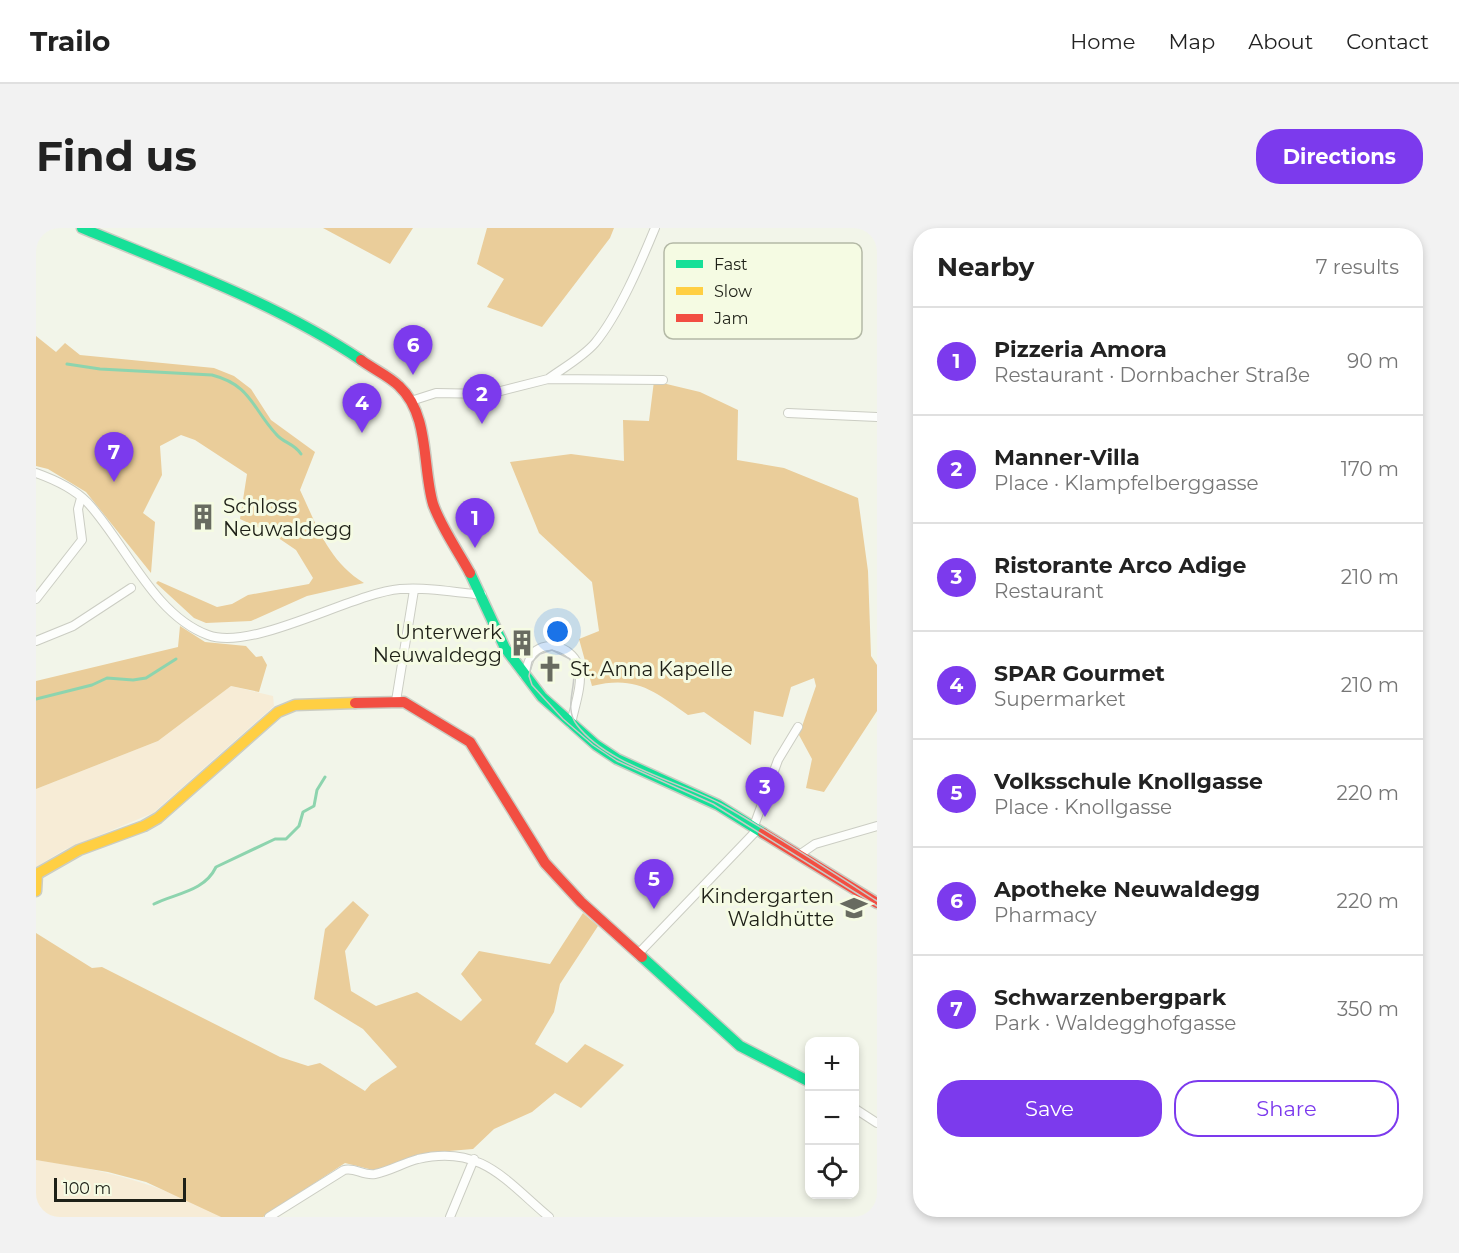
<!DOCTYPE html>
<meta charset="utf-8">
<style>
:root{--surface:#fff;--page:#f2f2f2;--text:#222;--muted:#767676;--line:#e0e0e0;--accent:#7c3aed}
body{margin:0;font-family:Montserrat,sans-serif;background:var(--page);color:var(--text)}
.controls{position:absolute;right:18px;bottom:18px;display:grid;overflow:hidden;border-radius:12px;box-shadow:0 3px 9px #0003}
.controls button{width:54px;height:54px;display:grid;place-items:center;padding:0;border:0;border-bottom:2px solid var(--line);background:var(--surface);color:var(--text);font:30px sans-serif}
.scale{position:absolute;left:18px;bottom:15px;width:132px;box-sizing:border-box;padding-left:6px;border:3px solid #1e2017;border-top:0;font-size:16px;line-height:21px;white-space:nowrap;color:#1e2017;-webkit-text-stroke:4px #f5fbe3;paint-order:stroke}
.you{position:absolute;left:522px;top:404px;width:21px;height:21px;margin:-15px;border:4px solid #fff;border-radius:50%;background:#1a73e8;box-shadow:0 0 0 9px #1a73e833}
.badge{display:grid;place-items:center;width:39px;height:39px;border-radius:50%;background:var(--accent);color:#fff;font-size:20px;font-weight:700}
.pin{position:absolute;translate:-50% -50px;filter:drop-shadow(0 2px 3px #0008)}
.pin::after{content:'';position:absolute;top:32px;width:21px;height:18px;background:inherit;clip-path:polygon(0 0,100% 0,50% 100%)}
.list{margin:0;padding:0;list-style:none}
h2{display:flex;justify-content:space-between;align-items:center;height:78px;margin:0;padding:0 24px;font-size:26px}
h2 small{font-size:20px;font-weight:400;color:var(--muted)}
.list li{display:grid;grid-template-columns:39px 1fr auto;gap:18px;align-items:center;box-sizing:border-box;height:108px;padding:0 24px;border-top:2px solid var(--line)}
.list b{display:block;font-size:22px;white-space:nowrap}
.list p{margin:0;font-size:20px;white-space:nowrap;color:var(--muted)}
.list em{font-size:20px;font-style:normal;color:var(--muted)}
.actions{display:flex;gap:12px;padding:18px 24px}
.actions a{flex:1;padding:14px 0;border:2px solid var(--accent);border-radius:24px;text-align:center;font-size:21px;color:var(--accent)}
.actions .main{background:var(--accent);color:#fff}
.icon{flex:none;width:33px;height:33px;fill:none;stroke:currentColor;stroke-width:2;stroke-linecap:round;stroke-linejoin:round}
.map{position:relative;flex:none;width:841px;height:989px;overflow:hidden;border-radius:24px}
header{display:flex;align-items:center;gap:36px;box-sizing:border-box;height:84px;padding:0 30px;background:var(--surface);border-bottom:2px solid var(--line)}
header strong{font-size:28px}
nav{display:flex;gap:33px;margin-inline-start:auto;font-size:21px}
.intro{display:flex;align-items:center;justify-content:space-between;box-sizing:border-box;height:144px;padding:0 36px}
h1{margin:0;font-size:42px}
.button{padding:15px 27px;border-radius:24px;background:var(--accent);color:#fff;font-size:21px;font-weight:700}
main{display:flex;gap:36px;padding:0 36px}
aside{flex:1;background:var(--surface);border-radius:24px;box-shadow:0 3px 9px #0003}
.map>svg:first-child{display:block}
</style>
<header>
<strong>Trailo</strong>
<nav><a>Home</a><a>Map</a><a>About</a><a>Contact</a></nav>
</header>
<div class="intro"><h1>Find us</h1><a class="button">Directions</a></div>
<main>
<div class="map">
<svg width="841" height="989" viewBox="0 0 841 989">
<rect width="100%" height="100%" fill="#f2f5e9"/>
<path fill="#f7ecd6" d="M195 458 237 468 238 478 117 585 28 622 0 639V561L122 513Z
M0 932C66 941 126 956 185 989H0Z"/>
<path fill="#eacd9a" d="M287 0H377L354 36Z
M451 0H578L574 10 506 99 451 79 468 51 441 36Z
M0 108 20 124 29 115 44 127 178 140 198 148 215 161 235 192 279 224 264 262C281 298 293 334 328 355L271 368 215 393 170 395 158 390 120 355 122 353 181 379 196 376 212 367 273 356 277 350 260 322 238 307 204 291 211 246 159 212 145 207 124 218 126 247 107 285 119 294 115 345 50 264 12 241 0 238Z
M618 153 664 164 702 182 701 232 748 240 822 270 832 343 835 428 841 437V483L788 564 770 560 776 531 763 507 780 458 778 450 755 459 747 489 718 483 715 517 668 484 652 487C618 463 600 447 556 458L543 411 563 403 556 354 503 305 474 234 535 226 588 233 587 192 613 193Z
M144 398 169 414 210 418 220 429 226 428 231 437 223 464 195 458 122 513 0 561V453L142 419Z
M317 673 333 687 309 723 315 763 340 778 381 764 425 793 446 772 425 746 443 723 514 736 547 685 562 698 524 756 518 784 499 816 531 835 549 816 588 837 545 880 519 865 496 884 458 901 437 921 401 924 372 930 347 941 337 942 309 935 227 989H185L110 954 72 944 0 932V705L56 740 66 739 244 829 272 838 284 835 329 863 335 856 361 839 327 801 278 771 289 701Z"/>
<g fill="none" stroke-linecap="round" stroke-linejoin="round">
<path stroke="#8dd4ae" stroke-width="3" d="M31 136 64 141 176 147C215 157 216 180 240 206 247 215 258 215 265 226
M0 471 56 457 71 450 97 452 110 450 140 431
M118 676C140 665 168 664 180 639L239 611H250L263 598 267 584 278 578 281 562 289 549"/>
<g stroke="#cbcdc3" stroke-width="10">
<path id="street" d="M512 151C527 140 547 129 559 115 583 86 605 34 619 0
M375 173 400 165 453 166 512 151 627 152
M752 185 841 189
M0 245C17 251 38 261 51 274 88 313 117 387 172 407 216 424 316 365 364 361 391 359 420 364 446 367
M0 371 46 312 42 281 45 270
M0 413 37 398 95 360
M488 447C491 440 493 430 497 425 513 410 538 421 543 440 547 456 538 480 535 496
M360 473 378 362
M718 598 742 532 762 499
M763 627 779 616 841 598
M603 725 722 601
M818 880 841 895
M233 989 308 942C319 939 327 948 339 946 354 943 367 935 382 931 445 916 470 953 513 989
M414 989 438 931"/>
</g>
<g stroke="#cbcdc3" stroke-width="13">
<path id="fast" d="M46 0C140 39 240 75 325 132
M434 345 469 420 506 469 560 517 581 531 682 577 727 605
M606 729 704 818 774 854"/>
</g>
<g stroke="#cbcdc3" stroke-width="13">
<path id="slow" d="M0 663 1 646 43 622 108 598 122 590 242 484 259 477 319 475"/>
</g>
<g stroke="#cbcdc3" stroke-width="13">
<path id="jam" d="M325 132C337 141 353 148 363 158 394 187 386 238 397 276 405 299 422 323 434 345
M319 475 368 474 434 514 509 635 545 674 606 729
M727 605 841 675"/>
</g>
<use href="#street" stroke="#fdfefc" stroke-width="8"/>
<use href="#fast" stroke="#16e098" stroke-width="10"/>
<use href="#slow" stroke="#ffcf43" stroke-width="10"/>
<use href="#jam" stroke="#f24e42" stroke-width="10"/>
<path stroke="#c8cac6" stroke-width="1.5" d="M841 673C790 640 738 606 685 576 642 553 571 537 541 497 525 477 546 452 534 431L516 422 504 426 496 434 493 448 496 457 527 491 557 517 581 533 677 576 841 678"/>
</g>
<defs>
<g id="building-bare" transform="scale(2.07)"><path d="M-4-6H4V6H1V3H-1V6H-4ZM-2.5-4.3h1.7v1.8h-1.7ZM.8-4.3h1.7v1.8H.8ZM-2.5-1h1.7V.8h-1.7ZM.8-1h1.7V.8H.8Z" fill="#686b60" stroke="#f5fbe3" stroke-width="2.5" paint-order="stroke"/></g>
<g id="church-bare" transform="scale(2.07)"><path d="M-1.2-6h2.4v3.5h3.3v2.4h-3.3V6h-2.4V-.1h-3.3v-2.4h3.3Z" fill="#686b60" stroke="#f5fbe3" stroke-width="2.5" paint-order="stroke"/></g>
<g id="school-bare" transform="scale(2.07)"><path d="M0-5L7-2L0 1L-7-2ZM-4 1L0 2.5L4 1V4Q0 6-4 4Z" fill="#686b60" stroke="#f5fbe3" stroke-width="2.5" paint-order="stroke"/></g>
</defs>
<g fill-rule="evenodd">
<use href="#building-bare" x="167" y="289"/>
<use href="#building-bare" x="486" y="415"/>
<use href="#church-bare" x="514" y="441"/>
<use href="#school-bare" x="818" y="680"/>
</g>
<g text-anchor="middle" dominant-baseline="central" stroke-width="6" stroke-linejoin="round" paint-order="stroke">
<g font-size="20" fill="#1e2017" stroke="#f5fbe3" text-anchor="start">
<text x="187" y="278">Schloss<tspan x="187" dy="23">Neuwaldegg</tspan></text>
<text x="466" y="404" text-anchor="end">Unterwerk<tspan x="466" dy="23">Neuwaldegg</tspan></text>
<text x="534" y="441">St. Anna Kapelle</text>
<text x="798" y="668" text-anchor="end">Kindergarten<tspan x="798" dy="23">Waldhütte</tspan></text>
</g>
</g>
<rect x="628" y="15" width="198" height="96" rx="9" fill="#f5fbe3" stroke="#b4b9a6" stroke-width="1.5"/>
<rect x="640" y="32" width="27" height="8" fill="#16e098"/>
<rect x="640" y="59" width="27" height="8" fill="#ffcf43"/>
<rect x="640" y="86" width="27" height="8" fill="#f24e42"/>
<g font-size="16" fill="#1e2017">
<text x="678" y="42">Fast</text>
<text x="678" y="69">Slow</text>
<text x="678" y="96">Jam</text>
</g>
</svg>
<div class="controls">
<button>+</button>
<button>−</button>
<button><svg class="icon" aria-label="locate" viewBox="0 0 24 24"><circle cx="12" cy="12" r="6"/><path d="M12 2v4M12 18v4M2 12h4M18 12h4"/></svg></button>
</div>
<div class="scale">100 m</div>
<div class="you"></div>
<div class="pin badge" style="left:439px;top:320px">1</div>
<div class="pin badge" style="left:446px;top:196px">2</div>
<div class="pin badge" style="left:729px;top:589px">3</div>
<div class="pin badge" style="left:326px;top:205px">4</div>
<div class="pin badge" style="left:618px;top:681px">5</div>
<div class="pin badge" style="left:377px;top:147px">6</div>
<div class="pin badge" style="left:78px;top:254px">7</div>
</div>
<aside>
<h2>Nearby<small>7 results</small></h2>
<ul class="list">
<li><span class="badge">1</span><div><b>Pizzeria Amora</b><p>Restaurant · Dornbacher Straße</p></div><em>90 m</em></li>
<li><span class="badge">2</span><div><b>Manner-Villa</b><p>Place · Klampfelberggasse</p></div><em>170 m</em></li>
<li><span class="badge">3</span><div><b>Ristorante Arco Adige</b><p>Restaurant</p></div><em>210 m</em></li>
<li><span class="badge">4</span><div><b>SPAR Gourmet</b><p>Supermarket</p></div><em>210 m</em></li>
<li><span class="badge">5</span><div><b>Volksschule Knollgasse</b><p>Place · Knollgasse</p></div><em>220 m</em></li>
<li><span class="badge">6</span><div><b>Apotheke Neuwaldegg</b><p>Pharmacy</p></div><em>220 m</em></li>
<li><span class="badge">7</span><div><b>Schwarzenbergpark</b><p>Park · Waldegghofgasse</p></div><em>350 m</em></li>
</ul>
<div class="actions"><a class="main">Save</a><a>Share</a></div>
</aside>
</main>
